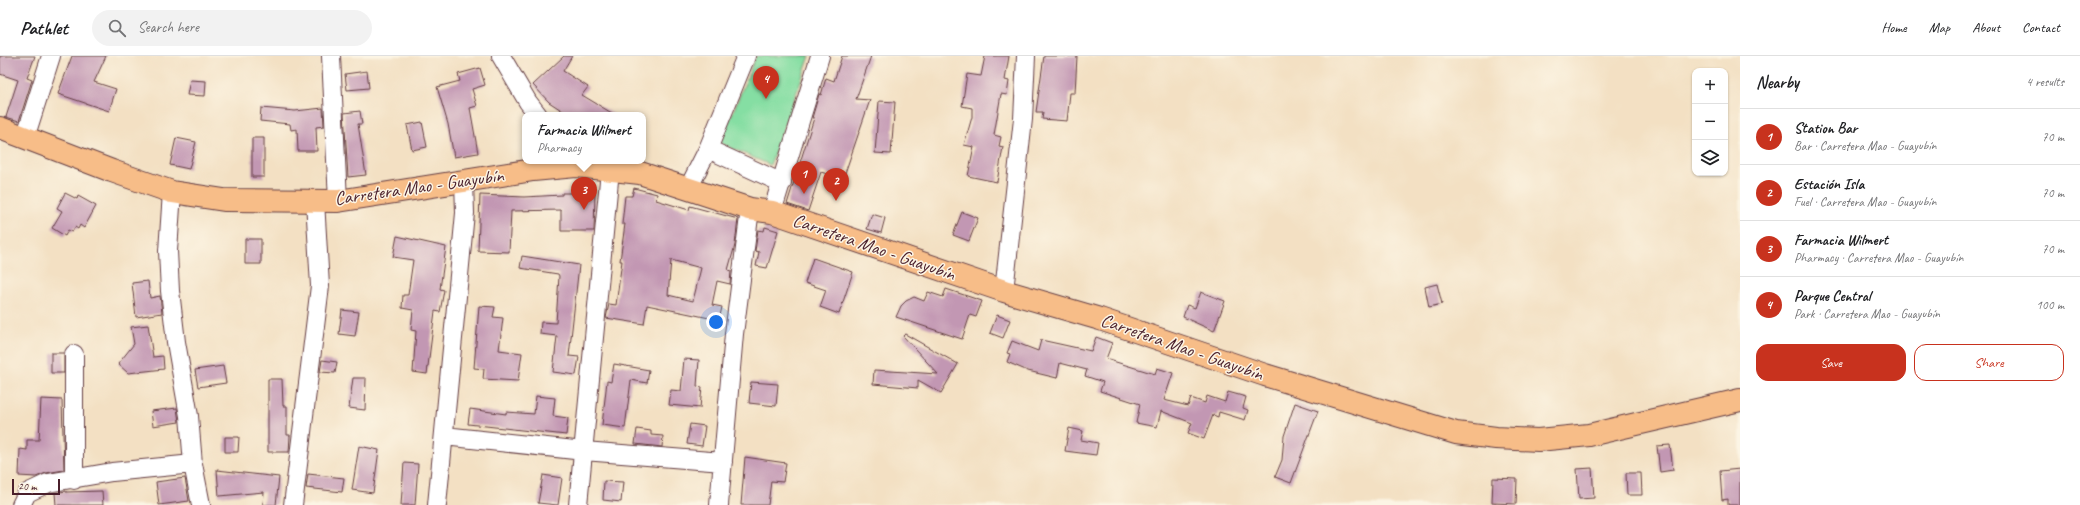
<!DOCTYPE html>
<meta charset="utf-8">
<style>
:root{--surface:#fff;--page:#f2f2f2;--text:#202124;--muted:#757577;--line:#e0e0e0;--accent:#c8321e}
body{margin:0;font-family:Caveat,sans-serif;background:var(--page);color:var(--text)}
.controls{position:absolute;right:12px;top:12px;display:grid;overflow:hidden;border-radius:8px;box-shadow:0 1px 3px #0004}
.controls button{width:36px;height:36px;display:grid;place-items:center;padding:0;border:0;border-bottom:1px solid var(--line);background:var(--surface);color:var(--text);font:20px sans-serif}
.scale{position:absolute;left:12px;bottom:10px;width:48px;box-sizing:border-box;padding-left:4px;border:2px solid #4a1f2b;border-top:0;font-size:11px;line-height:14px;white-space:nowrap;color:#4a1f2b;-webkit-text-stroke:3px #fcf5e5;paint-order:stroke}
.you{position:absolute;left:716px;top:266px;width:14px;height:14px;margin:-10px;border:3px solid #fff;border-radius:50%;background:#1a73e8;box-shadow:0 0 0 6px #1a73e833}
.badge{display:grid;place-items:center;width:26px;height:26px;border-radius:50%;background:var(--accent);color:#fff;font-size:13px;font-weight:700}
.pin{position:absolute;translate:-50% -33px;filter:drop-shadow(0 1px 2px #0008)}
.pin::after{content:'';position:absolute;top:21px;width:14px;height:12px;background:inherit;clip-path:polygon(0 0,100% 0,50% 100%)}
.popup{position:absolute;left:522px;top:56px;width:124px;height:52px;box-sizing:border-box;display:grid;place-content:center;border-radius:8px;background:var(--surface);filter:drop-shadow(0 1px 3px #0005);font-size:13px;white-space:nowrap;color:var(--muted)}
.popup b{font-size:15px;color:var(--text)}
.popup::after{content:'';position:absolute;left:50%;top:100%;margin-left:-8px;border:8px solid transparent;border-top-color:var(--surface)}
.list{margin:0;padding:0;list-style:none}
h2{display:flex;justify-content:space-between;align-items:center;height:52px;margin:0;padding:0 16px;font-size:17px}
h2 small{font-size:13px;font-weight:400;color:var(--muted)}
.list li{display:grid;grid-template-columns:26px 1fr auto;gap:12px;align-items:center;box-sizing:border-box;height:56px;padding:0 16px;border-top:1px solid var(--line)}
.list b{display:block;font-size:15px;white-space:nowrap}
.list p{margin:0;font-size:13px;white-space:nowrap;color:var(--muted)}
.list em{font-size:13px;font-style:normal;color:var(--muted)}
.actions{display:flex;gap:8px;padding:12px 16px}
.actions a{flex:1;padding:9px 0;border:1px solid var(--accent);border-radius:12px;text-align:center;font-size:14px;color:var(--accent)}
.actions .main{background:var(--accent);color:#fff}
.icon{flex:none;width:22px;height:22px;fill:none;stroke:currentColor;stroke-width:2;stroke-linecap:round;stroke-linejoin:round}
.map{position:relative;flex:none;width:1740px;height:449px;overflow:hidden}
header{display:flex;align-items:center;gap:24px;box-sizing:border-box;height:56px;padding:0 20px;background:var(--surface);border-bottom:1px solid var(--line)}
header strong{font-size:19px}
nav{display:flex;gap:22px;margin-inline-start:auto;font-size:14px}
.search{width:280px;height:36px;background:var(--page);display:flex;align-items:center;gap:10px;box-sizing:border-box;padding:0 14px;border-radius:22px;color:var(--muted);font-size:15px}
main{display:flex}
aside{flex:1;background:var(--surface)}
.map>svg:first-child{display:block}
</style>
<header>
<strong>Pathlet</strong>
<div class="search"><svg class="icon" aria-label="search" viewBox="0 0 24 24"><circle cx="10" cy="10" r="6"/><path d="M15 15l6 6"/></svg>Search here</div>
<nav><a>Home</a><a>Map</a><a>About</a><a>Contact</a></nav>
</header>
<main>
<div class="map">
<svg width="1740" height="449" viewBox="0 0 1740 449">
<rect width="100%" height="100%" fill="#fcf5e5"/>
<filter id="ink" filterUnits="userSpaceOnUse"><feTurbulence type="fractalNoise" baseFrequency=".025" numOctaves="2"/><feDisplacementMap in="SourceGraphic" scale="8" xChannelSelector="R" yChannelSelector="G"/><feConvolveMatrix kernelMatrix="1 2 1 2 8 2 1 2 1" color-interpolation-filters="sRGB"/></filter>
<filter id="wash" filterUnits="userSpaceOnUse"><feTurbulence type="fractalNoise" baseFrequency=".012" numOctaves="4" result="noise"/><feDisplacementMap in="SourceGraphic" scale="16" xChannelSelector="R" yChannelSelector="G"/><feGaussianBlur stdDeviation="0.9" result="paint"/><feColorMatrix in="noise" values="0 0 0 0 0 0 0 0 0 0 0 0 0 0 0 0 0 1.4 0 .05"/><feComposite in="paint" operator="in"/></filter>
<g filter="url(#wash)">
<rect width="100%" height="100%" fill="#f3e0c3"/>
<path fill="#85dea3" stroke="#687e67" d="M756 0H810L770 109 720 87Z"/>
<g id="blocks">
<path fill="#c297b3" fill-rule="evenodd" d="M0 0H35L27 22 32 24 19 65 6 61 18 24 0 18Z
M72 0H106L94 26 116 33 109 55 58 38Z
M564 0H572L563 15 588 31 582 39 615 59H569L549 46 533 29Z
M842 0H871L856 43 870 44 843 123 821 116 808 155 787 148 814 62H812L819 38 821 39 826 22 834 25Z
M985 0H1009L1005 24 1009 25 1007 39 1001 38 994 79 1001 81 999 90 1003 91 997 126 968 120 974 91 964 89 972 61V52L962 50 967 18 981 20Z
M1044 0H1077L1075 37H1070L1067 65 1042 63 1043 56H1036Z
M480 12 485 29 472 33 477 50 470 52 478 97 454 101 448 68 437 31 460 25 458 18Z
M367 15 369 32 347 34 345 18Z
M190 24 206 25 205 40 187 39Z
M879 45 895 46 891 98 875 97Z
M261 52 295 55 323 52 324 70 316 71 317 95H298L297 73 291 74 290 68 260 65Z
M360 55 362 68H358L366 119 348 121 344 57Z
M422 66 427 91 412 94 407 69Z
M176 82 196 86 189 113 170 109Z
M252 82H264V121H252Z
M634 132 657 138 656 144 689 154 690 150 738 163 735 189 728 214 731 215 730 228 717 225 712 249 722 251 719 264 647 249 644 268 606 262 609 248 616 249 622 205H620L625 168H622L625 140H632ZM671 204 701 212 693 245 668 239Z
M65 137 77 143 78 140 96 150 84 172 80 169 78 173 75 171 72 176 68 174 65 180 52 172 62 155 57 152Z
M562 137H595L594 175H561V154L511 155 509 196 478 195 480 139 524 141 562 139Z
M962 156 978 162 969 185 953 179Z
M872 158 885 162 881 177 867 173Z
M765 171 778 175 767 212 756 210 759 196 755 195 758 174 764 175Z
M397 180 446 191 440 233 444 234 440 256 435 255 427 318 413 316 416 275 411 274 413 254 402 252 403 239H408L413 204 393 201Z
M245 183H261V208H245Z
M522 200 579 209 569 300 579 301 576 319 553 316 557 280 540 278 541 266 556 267 559 220 558 218 520 212Z
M813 202 853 216 839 258 820 251 826 234 805 227Z
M148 225 150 242 160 240 162 257 136 261 132 227Z
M1437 228 1442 248 1429 251 1425 231Z
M946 233 982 245 976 261 970 259 962 283 896 261 901 250 906 245 914 241 924 245 928 236 943 241Z
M1201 236 1225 245 1214 275 1183 261 1187 249 1195 252Z
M479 250 495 251 493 261 503 262 499 294 522 297 518 325 483 323 484 313 474 312Z
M342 254 359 256 355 280 339 278Z
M997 259 1010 264 1003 282 990 277Z
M148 269 153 301 163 300 164 313 128 317 118 308 134 288 131 271Z
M905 278 958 308 941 337 918 324V332L873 328 874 314 938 318 903 280Z
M1096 281 1112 287 1106 303 1155 318 1157 312 1173 317 1164 344 1188 350 1191 342 1205 347 1207 340 1225 346 1228 336 1246 341 1243 352 1248 354 1245 364 1219 356 1218 361 1213 359 1204 383 1188 377 1192 367 1161 355 1157 371 1136 367 1140 348 1100 335 1103 326 1085 320 1087 314 1060 307 1057 322 1028 315 1007 306 1010 298 1007 297 1012 285 1038 295 1041 284 1091 295Z
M51 297H64V317H51Z
M684 303 699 304 697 330 702 331 700 352 669 349 671 334 681 335Z
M322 304 337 306 335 317 320 316Z
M614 308 649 314 647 327 631 324 625 372 602 369 607 325 611 326Z
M223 310 226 327 198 331 195 314Z
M353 322H366L365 354 349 352Z
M268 323H282L283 350H287V379H290L289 396H268Z
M751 326 778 328 776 350 749 347Z
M536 340 555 342 553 360 568 362 566 379 468 368 470 353 506 358V356L534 358Z
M41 343 62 344 64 414 46 417 36 421 19 420 20 393 27 394V384H39Z
M1295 347 1318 355 1291 427 1275 421 1282 404 1284 380Z
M177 352 179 366 153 370 151 355Z
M690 368 705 370 702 390 687 388Z
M1069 372 1083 375 1081 384 1098 387 1096 399 1065 395Z
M637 373 651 375V379L663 380 662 391 635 388Z
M225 381H239L238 396H225Z
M1670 389 1673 414 1660 416 1657 390Z
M359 390 379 394 373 437 352 434Z
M745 401 786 407 783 426 771 425 768 449H741Z
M404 407 418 408 415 449H401Z
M1592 412 1594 442 1579 443 1577 413Z
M1740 413V449H1728V443L1722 444 1720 415Z
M217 414 279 421 276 449H263L264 436 219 440Z
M1626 417H1641L1642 439H1627Z
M308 418 344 422 342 436 306 432Z
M543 419 562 422 558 449 538 447Z
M185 422 189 445 159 449 156 426Z
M1493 422 1517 423 1516 448 1492 447Z
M604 425 623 426 621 446 603 444Z
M66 435V436L102 435 103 449H56L55 437Z"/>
</g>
</g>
<g filter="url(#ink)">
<use href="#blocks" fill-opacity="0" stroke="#633c42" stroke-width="1"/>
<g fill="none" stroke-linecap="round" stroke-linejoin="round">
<g stroke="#633c42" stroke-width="20">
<path id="minor" d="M331 0 338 145
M501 0 528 46 538 59
M25 82 51 0
M708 93 782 127
M689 131 708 93 746 0
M172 136 168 195 170 235 176 286 189 360 193 408 201 449
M772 156 820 0
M1004 235 1023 63 1026 0
M74 298V424
M444 380 584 395 723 406
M21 449 27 437 48 427 112 416 193 408
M293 449 320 230 315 145
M437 449 465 157 464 125
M578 449 610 114
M719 449 734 278 750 153"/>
</g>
<g stroke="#633c42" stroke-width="24">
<path id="major" d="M0 72 112 115 172 136 224 144 338 145 533 114 576 110 640 117 750 153 772 156 1004 235 1100 263 1265 319 1456 377 1496 382 1538 384 1589 379 1740 344"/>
</g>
<use href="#minor" stroke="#fff" stroke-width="18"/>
<use href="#major" stroke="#f7bd88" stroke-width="22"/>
</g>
</g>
<g text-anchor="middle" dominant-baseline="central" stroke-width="3" stroke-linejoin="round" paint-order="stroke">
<g font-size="19" fill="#4a1f2b" stroke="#fcf5e5">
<text transform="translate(419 131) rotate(-8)">Carretera Mao - Guayubín</text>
<text transform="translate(874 191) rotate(19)">Carretera Mao - Guayubín</text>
<text transform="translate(1182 291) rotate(19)">Carretera Mao - Guayubín</text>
</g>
</g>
</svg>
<div class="controls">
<button>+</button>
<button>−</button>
<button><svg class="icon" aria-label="layers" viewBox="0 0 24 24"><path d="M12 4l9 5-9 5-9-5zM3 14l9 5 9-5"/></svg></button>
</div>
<div class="scale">20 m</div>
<div class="you"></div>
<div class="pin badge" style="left:804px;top:138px">1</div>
<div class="pin badge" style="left:836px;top:145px">2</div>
<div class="pin badge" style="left:584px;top:154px">3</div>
<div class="popup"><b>Farmacia Wilmert</b>Pharmacy</div>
<div class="pin badge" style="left:766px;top:43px">4</div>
</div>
<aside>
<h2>Nearby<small>4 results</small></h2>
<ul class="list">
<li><span class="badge">1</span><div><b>Station Bar</b><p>Bar · Carretera Mao - Guayubín</p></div><em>70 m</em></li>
<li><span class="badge">2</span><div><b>Estación Isla</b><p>Fuel · Carretera Mao - Guayubín</p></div><em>70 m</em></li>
<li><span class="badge">3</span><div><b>Farmacia Wilmert</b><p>Pharmacy · Carretera Mao - Guayubín</p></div><em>70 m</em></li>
<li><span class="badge">4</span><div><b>Parque Central</b><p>Park · Carretera Mao - Guayubín</p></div><em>100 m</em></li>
</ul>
<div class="actions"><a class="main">Save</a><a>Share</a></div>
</aside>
</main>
